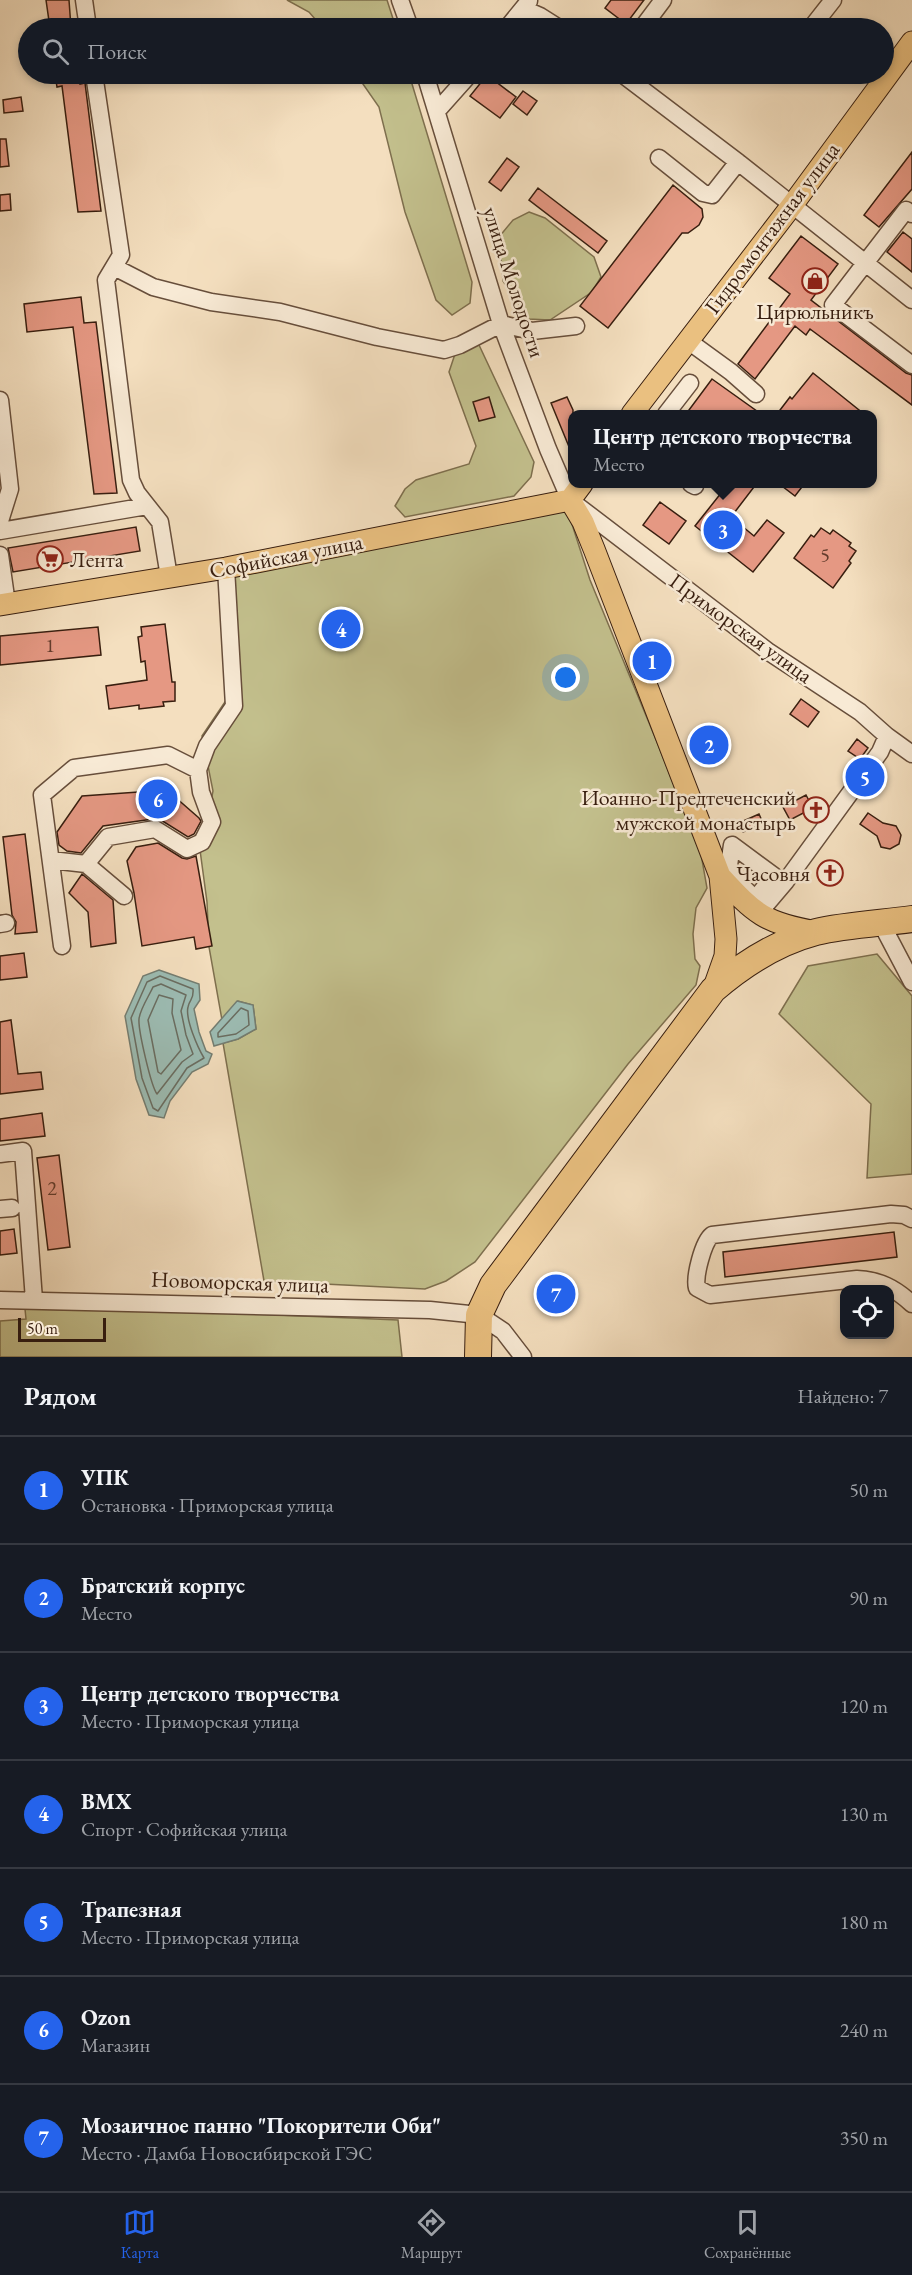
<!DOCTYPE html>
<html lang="ru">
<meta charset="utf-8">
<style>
:root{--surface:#171b24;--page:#20242c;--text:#f1f3f6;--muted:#9ea1a6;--line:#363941;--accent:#2563eb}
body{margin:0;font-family:"EB Garamond",serif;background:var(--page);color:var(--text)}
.controls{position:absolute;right:18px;bottom:18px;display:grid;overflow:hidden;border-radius:12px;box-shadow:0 3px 9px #0003}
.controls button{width:54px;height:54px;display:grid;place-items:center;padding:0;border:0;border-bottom:2px solid var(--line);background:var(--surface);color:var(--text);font:30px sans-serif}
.scale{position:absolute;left:18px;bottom:15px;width:88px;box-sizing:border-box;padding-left:6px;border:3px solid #381e0f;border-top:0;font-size:16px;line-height:21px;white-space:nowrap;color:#381e0f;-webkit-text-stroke:4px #f8ead5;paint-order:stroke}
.you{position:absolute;left:566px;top:678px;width:21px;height:21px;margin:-15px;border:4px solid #fff;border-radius:50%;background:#1a73e8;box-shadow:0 0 0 9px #1a73e833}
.badge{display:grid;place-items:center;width:39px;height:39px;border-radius:50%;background:var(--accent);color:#fff;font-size:20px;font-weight:700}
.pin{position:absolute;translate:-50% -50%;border:3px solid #fff;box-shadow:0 2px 6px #0006}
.popup{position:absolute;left:568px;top:410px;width:309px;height:78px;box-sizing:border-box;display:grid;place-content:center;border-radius:12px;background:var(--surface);filter:drop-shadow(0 2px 4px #0005);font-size:20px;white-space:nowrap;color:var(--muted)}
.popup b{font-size:22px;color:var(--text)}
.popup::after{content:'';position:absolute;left:50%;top:100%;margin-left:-12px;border:12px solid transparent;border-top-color:var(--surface)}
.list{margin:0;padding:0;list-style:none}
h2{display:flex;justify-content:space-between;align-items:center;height:78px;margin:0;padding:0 24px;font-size:26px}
h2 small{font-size:20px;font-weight:400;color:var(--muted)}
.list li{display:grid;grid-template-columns:39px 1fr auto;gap:18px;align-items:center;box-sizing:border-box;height:108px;padding:0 24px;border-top:2px solid var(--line)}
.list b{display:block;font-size:22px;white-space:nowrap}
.list p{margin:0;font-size:20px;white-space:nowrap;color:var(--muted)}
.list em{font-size:20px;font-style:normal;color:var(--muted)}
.icon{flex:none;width:33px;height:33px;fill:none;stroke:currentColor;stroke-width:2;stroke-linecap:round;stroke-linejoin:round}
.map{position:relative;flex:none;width:912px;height:1357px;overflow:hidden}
.search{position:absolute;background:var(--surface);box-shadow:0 3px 9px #0003;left:18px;right:18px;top:18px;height:66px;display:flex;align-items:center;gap:15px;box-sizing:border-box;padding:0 21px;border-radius:33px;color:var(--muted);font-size:22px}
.sheet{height:834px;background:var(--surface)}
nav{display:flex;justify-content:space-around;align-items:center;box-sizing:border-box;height:84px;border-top:2px solid var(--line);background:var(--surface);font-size:16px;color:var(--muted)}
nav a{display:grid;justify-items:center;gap:3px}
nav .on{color:var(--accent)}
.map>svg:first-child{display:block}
</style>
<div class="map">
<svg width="912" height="1357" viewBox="0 0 912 1357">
<rect width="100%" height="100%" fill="#f4dfbf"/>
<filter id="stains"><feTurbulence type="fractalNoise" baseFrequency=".00333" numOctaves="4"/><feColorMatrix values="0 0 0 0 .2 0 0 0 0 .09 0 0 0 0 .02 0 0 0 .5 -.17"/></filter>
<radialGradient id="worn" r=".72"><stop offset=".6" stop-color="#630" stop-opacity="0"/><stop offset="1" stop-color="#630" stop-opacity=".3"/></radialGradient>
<path fill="#c3c08d" stroke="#7e6f4e" stroke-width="1.5" d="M287 0H387L396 28H323L309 12Z
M356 74H409L472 282 470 303 452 315 436 300 405 212 379 107Z
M529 212 545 218 594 257 601 277 592 292 550 320 528 319 503 281 499 237 513 220Z
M471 340 479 345 534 462 531 477 514 496 405 517 395 506 405 489 416 480 469 464 476 446 449 372 456 351Z
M560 508 569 515 590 580 659 747 701 854 707 888 696 908 693 934 695 959 700 966 696 985 628 1064 475 1262 446 1281 425 1289 264 1281 223 1043 238 1039 256 1029 253 1005 238 1001 222 1020 209 947 207 902 198 835 209 811 213 791 202 736 227 699 228 576Z
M877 954 912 996V1174L867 1178 871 1104 779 1014 808 966Z
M25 1309 206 1312 398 1320 402 1357H0V1321L26 1319Z"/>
<path fill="#9cbcb3" stroke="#747d71" stroke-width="1.5" d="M159 970 199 984 200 1000 194 1009 199 1032 206 1051 212 1054 208 1064 192 1072 170 1101 164 1118 149 1115 136 1079 125 1016 143 976Z
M237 1001 253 1005 256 1029 238 1039 214 1046 210 1032Z"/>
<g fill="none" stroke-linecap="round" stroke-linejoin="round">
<path stroke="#6a6d61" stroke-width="1.5" d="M160 976 193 989C194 1000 190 998 188 1007 185 1019 198 1048 204 1058L187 1068 158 1111 153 1108 142 1078 131 1018 147 982Z
M161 984 186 995 181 1011 186 1035 193 1054 182 1062 157 1094C151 1086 138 1030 139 1019 140 1009 149 996 153 987Z
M159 995 173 999 172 1013 181 1050 161 1074 158 1072 148 1020Z
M241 1008 248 1011 249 1025 236 1034 218 1037V1033Z"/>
</g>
<path fill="#e59883" stroke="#381e0f" stroke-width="1.5" d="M46 0H69L71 28H50Z
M611 0H644L626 24 605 8Z
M55 74H78L80 84 85 83 101 211 78 212 62 86 57 87Z
M487 75 516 97 500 118 470 96Z
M523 91 537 101 527 115 513 104Z
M21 97 23 111 4 113 3 100Z
M0 139H6L9 166 0 167Z
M912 152V189L879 227 864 215Z
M507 158 519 167 501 191 489 182Z
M673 185 702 209 703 217 699 225 688 233H682L608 328 580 306Z
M538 188 607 241 598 253 529 200Z
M10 194 11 210 0 211V195Z
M903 232 912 239V272L887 252Z
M801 236 838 264 811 300 906 373 912 375V405L810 329 806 335 795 326 755 379 738 364 790 294 769 278Z
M81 297 84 323 96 322 117 493 94 494 73 327 27 332 24 304Z
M813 373 864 414H777L790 397 792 399Z
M712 379 761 414H686Z
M489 397 495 417 479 421 473 402Z
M567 397 573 410 572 454 551 403Z
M729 483H757L731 517 754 536 767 520 784 533 753 572 695 526Z
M778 483H805L795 496Z
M660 502 686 521 669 544 643 525Z
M136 527 140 551 13 572 8 548Z
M821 528 830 534 833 530 851 543 849 546 856 551 849 561 851 563 833 588 794 558 811 535 814 537Z
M165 624 172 682H175V701L163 702 164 706 139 709V705L109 709 106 686 147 680 145 661 141 662 138 637 142 636 141 627Z
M98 627 101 655 0 665V636Z
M801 699 819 712 808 727 790 714Z
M709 731 720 755 709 759 698 736Z
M857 739 868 748 860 759 848 751Z
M167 790 199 818 201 821 194 834 188 837 161 820 153 819 103 826 81 853 67 851 59 845 57 832 82 796Z
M806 795 813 808 790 820 783 807Z
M868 813 883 823 896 826 901 835 899 844 890 849 881 847 877 836 860 824Z
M759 814 763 823 743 832 739 823Z
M25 834 37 932 15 934 16 922 12 915 3 837Z
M158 843 182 858 187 859 196 856 212 946 196 949 194 937 142 946 134 893 127 861 136 847Z
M82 874 113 900 116 943 91 947 88 912 69 893Z
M24 953 27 977 0 980V956Z
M11 1020 18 1074 41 1072 43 1089 0 1094V1022Z
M42 1113 45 1136 0 1141V1119Z
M59 1155 70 1247 48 1250 37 1158Z
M14 1229 17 1253 0 1255V1231Z
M894 1232 897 1257 725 1277 723 1252Z"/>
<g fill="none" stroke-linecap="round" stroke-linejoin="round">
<g stroke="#674e3b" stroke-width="19">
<path id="minor" d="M84 0 88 28
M400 0 410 28
M524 9 540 16 559 28
M507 28 529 1
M642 28 663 0
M811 28 833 0
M94 74 121 255 106 280 131 480 137 493 160 522 169 577
M425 74 501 324 548 449 570 500 769 652 860 712 887 736 912 754
M622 74 738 162 912 300
M437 111 470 74
M659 158 703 193 712 195 738 162
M912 214 906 210 833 305 912 365
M114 267 153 287 211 302 280 312 377 337 444 350 460 345 501 324 532 331 576 326
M687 340 731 372 756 394
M0 400 10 489 0 521
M666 414 690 383
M691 484 695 486
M0 531 147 506
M0 555 7 604
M732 845 774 876 755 899 728 872Z
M51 860 86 864 108 837 155 829 187 849 202 842 212 822 201 792 198 770 207 746 234 706 226 568
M86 864 124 896
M758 914 786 881 880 752 887 736
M881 923 912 982
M0 924 6 923
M62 946 42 795 74 768 168 755 198 770
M0 1154 23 1151 34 1300
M0 1209 12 1208
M912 1219 904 1215 891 1214 712 1235C703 1242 694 1277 697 1288L710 1295 857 1279C879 1280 895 1288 912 1304
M0 1300 430 1310 479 1315 503 1331 523 1357"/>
</g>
<g stroke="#381e0f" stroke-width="23">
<path id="major" d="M632 414 793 204 912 42
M570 500 583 522 594 549 720 876 726 939 725 956 713 990
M570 500 582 484
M0 605 226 568 570 500
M720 876C755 914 764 923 817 932"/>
</g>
<g stroke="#381e0f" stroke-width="28">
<path id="highway" d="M478 1357 479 1315 493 1285 713 990C743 964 778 942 816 932 844 925 883 923 912 919"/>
</g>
<use href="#minor" stroke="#f8ead5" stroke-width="16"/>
<use href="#major" stroke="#eac080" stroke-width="21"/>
<use href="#highway" stroke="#eac080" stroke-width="26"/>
</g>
<defs>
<g id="shop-ring" transform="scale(1.35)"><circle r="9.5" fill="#f8ead5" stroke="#8f2418" stroke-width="1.5"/><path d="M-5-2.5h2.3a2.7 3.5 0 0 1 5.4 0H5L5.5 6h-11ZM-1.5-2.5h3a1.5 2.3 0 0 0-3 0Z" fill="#8f2418"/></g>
<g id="supermarket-ring" transform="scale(1.35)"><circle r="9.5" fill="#f8ead5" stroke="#8f2418" stroke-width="1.5"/><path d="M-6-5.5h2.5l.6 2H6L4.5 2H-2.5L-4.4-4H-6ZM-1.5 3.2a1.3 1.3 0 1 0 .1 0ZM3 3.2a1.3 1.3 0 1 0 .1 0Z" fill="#8f2418"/></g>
<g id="church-ring" transform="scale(1.35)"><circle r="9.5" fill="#f8ead5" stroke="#8f2418" stroke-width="1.5"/><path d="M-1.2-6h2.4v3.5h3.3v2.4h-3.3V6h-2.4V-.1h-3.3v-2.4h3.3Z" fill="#8f2418"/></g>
</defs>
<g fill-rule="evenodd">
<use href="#shop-ring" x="815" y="281"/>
<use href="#supermarket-ring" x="50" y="559"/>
<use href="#church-ring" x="816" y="810"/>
<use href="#church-ring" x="830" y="873"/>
</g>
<g text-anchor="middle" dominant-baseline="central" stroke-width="5" stroke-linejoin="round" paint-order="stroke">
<g font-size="20" fill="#633c2c">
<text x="825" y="555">5</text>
<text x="50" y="645">1</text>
<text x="52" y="1188">2</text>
</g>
<g font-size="22" fill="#381e0f" stroke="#f8ead5">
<text transform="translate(772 228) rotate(-53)">Гидромонтажная улица</text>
<text transform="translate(514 282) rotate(72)">улица Молодости</text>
<text transform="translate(286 556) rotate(-11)">Софийская улица</text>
<text transform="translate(741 628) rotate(36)">Приморская улица</text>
<text transform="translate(240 1282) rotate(2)">Новоморская улица</text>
</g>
<g font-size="22" fill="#381e0f" stroke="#f8ead5" text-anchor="end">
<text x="815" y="311" text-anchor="middle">Цирюльникъ</text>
<text x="70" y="559" text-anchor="start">Лента</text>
<text x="796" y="797">Иоанно-Предтеченский<tspan x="796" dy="25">мужской монастырь</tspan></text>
<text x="810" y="873">Часовня</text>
</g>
</g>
<rect width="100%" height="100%" filter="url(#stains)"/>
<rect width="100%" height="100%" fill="url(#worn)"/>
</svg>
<div class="controls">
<button><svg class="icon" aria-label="locate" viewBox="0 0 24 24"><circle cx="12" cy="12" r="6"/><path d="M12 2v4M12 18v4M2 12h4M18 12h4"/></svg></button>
</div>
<div class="scale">50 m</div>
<div class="you"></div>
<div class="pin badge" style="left:652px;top:661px">1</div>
<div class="pin badge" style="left:709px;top:745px">2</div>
<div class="pin badge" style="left:723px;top:530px">3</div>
<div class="popup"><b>Центр детского творчества</b>Место</div>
<div class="pin badge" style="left:341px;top:629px">4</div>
<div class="pin badge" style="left:865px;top:777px">5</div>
<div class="pin badge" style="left:158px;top:799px">6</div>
<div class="pin badge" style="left:556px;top:1294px">7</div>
<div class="search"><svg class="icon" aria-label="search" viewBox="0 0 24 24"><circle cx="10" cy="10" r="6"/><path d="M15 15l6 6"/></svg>Поиск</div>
</div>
<section class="sheet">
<h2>Рядом<small>Найдено: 7</small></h2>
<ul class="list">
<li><span class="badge">1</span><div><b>УПК</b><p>Остановка · Приморская улица</p></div><em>50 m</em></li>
<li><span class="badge">2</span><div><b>Братский корпус</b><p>Место</p></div><em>90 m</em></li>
<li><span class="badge">3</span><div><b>Центр детского творчества</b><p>Место · Приморская улица</p></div><em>120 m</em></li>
<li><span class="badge">4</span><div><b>BMX</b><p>Спорт · Софийская улица</p></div><em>130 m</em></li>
<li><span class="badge">5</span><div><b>Трапезная</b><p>Место · Приморская улица</p></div><em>180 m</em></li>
<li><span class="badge">6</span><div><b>Ozon</b><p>Магазин</p></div><em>240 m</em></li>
<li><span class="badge">7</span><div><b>Мозаичное панно &quot;Покорители Оби&quot;</b><p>Место · Дамба Новосибирской ГЭС</p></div><em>350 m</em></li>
</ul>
</section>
<nav>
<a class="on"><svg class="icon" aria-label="map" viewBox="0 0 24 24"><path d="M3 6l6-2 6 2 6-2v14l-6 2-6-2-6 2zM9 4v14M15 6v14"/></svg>Карта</a>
<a><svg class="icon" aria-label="directions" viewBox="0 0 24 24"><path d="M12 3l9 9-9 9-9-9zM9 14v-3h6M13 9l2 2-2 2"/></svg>Маршрут</a>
<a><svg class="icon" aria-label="saved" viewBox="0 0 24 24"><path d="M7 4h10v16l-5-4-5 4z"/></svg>Сохранённые</a>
</nav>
